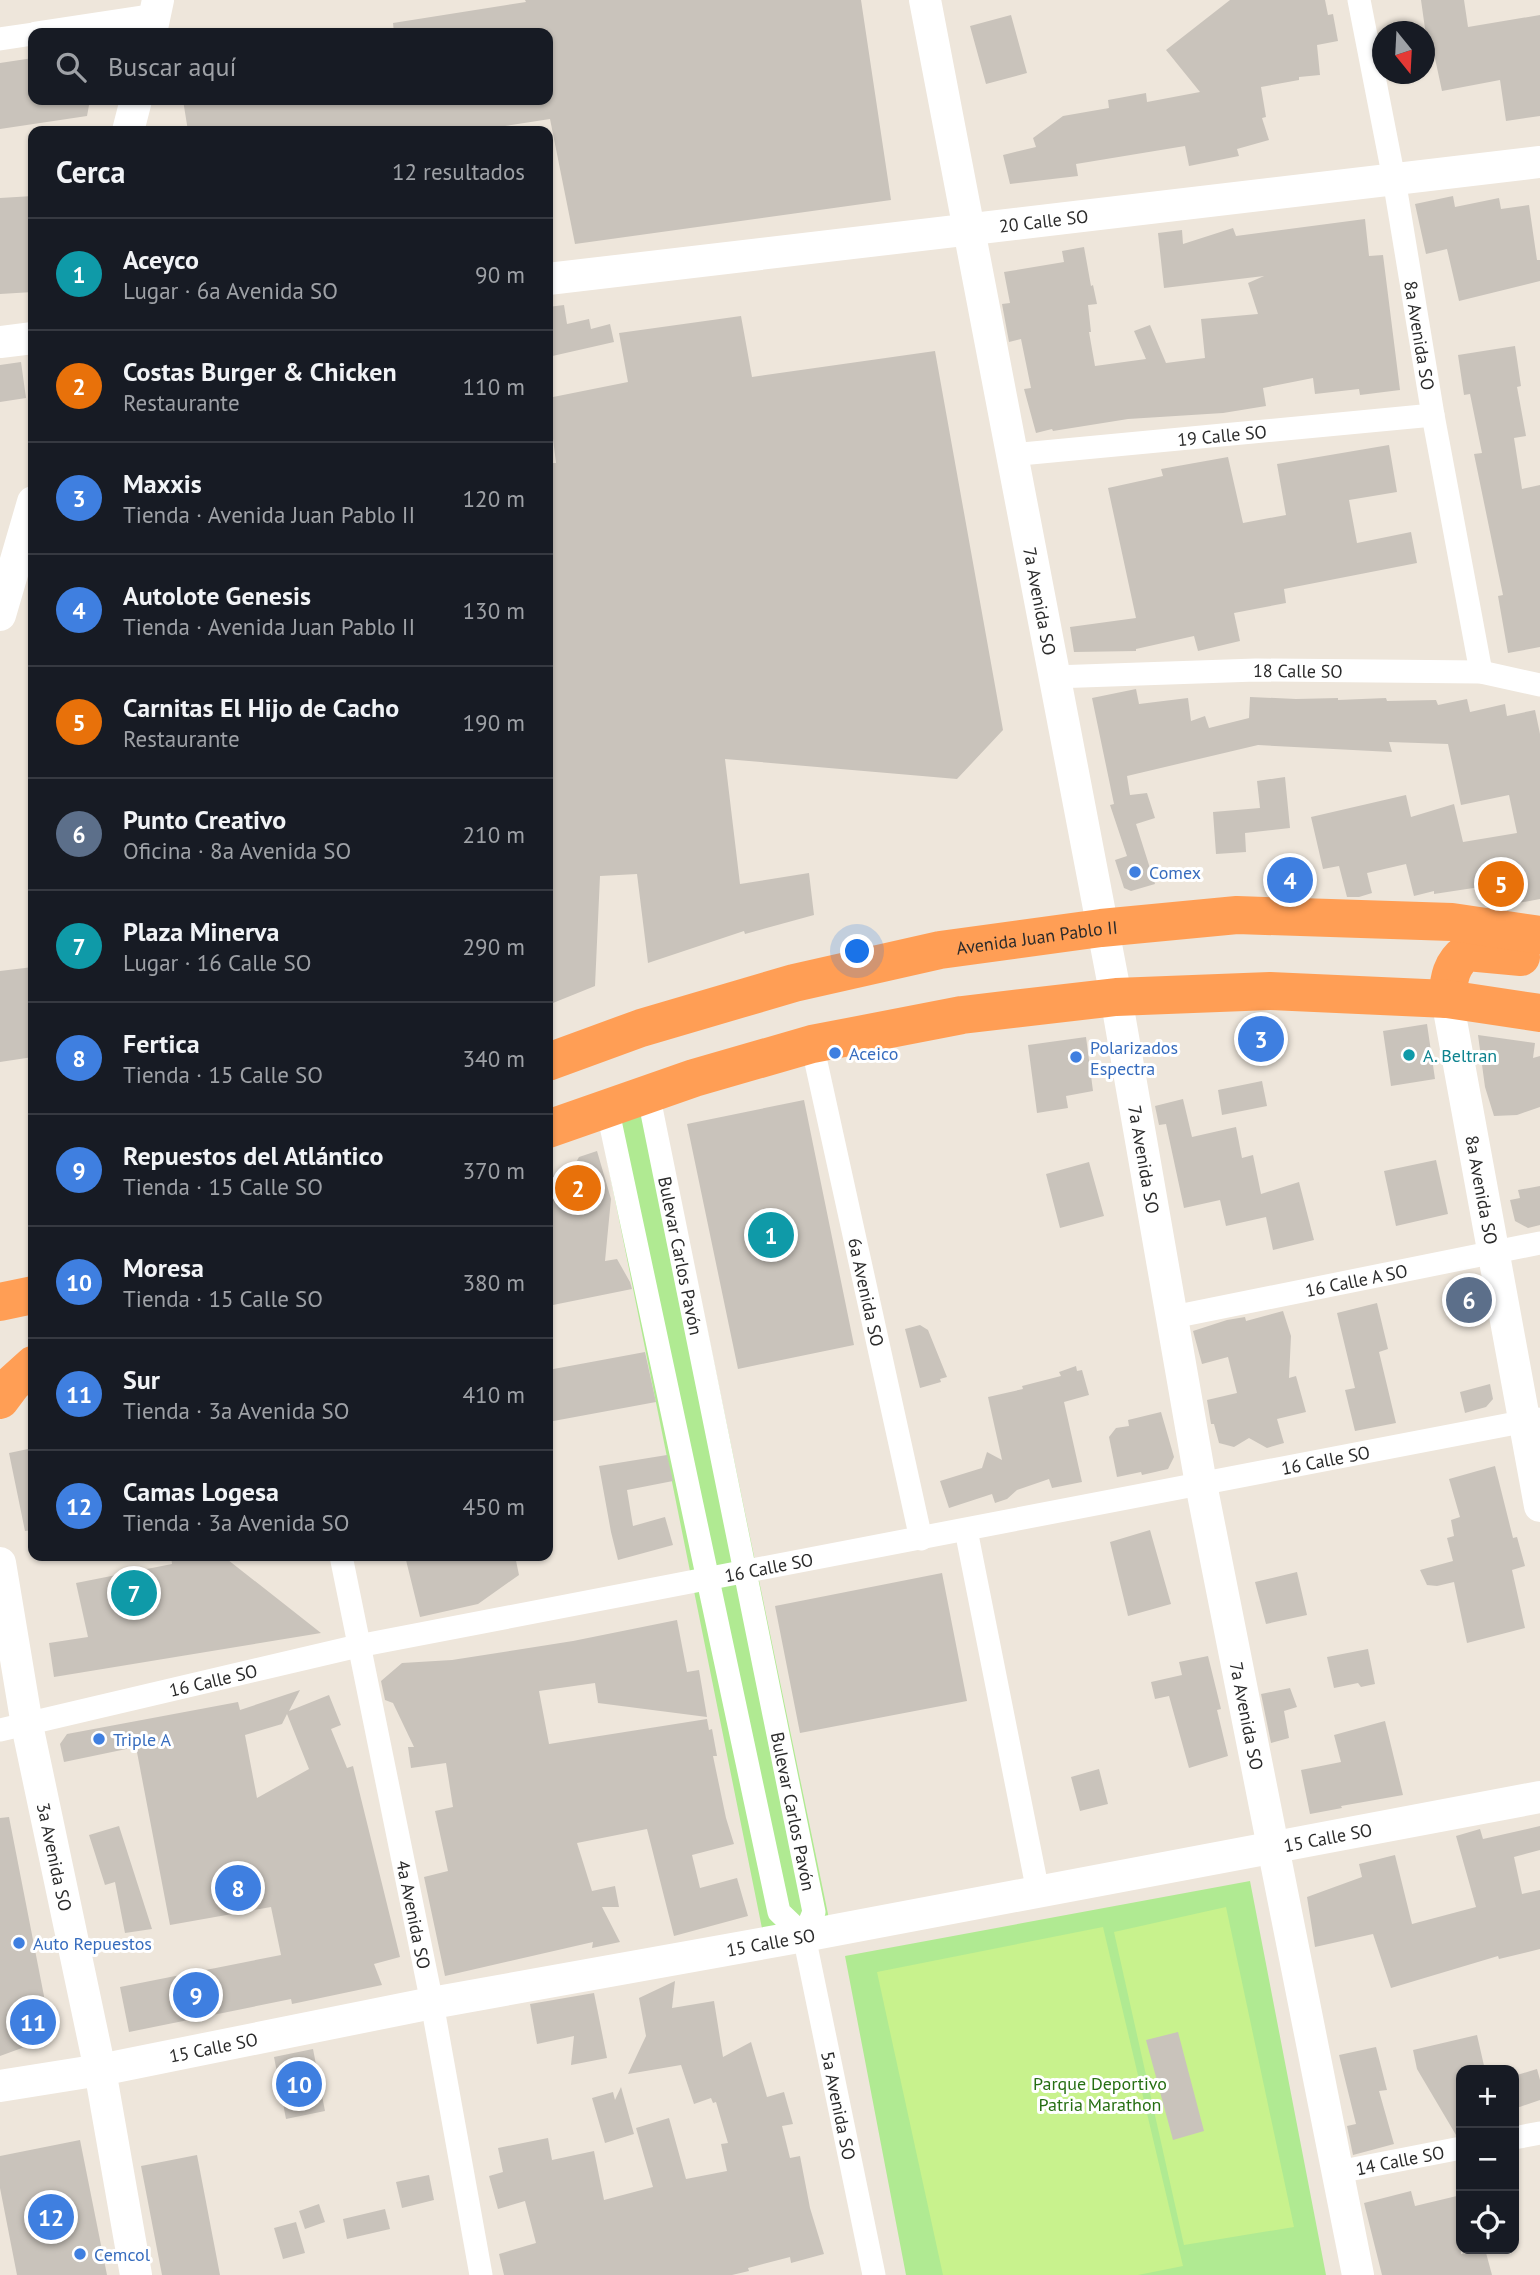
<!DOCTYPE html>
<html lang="es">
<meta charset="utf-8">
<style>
:root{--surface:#171b24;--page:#20242c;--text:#f1f3f6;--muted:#9ea1a6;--line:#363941;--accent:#d93025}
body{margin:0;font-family:"PT Sans",sans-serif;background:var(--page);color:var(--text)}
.controls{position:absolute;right:21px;bottom:21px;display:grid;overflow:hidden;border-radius:14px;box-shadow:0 2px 5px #0004}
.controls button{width:63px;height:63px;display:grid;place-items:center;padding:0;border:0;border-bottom:2px solid var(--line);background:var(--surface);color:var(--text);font:35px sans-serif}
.compass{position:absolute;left:1372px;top:21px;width:63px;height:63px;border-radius:50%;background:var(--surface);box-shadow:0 2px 5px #0004;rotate:162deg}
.you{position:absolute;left:858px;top:952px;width:24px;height:24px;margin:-18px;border:5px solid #fff;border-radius:50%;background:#1a73e8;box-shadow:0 0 0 10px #1a73e833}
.badge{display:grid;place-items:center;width:46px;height:46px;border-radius:50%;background:var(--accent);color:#fff;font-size:23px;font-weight:700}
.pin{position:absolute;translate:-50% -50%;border:4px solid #fff;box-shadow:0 2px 7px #0006}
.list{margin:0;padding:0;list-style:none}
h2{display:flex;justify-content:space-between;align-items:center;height:91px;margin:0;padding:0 28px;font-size:30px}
h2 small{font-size:23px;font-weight:400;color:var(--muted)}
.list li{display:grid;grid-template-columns:46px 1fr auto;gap:21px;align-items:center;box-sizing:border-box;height:112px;padding:0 28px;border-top:2px solid var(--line)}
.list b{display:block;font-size:26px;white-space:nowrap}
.list p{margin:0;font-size:23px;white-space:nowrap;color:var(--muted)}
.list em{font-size:23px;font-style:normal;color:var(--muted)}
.icon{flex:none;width:38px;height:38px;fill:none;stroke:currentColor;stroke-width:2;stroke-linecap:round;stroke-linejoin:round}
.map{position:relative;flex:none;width:1540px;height:2275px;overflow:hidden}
.search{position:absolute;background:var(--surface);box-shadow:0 2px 5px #0004;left:28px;top:28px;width:525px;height:77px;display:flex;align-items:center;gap:18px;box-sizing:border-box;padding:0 24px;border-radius:14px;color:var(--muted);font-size:26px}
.panel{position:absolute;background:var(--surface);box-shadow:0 2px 5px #0004;left:28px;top:126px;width:525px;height:1435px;border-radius:14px}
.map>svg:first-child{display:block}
</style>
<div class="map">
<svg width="1540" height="2275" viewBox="0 0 1540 2275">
<rect width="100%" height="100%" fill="#eee6db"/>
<path fill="#b0ea92" d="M657 1087 834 1943 768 1958 598 1115Z
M1250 1881 1326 2275H906L845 1956Z"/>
<path fill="#c8f28d" d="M1226 1907 1294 2227 1184 2245 1114 1932Z
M1103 1927 1183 2266 1138 2275H943L877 1972Z"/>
<path fill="#c9c3bb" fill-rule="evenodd" d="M525 0H861L891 200 575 244 550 119 472 131H188L183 100H548V33H394L393 23 526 2Z
M1230 0H1325L1328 15 1333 14 1338 41 1317 45 1320 75 1299 77V80L1261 87 1266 117 1262 118 1269 140 1237 149 1239 156 1189 166 1185 146 1076 164 1078 176 1010 184 1003 155 1036 147 1033 138 1063 116 1109 108 1108 100 1146 93 1147 102 1200 92 1166 50Z
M1421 0H1464L1468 27 1540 15V116L1506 121 1500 80 1442 91 1433 49 1428 50Z
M1011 15 1027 73 986 84 970 26Z
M33 58V100H90L87 116 0 129V63Z
M33 196V292L0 294V198Z
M1453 196 1455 207 1499 198 1501 209 1529 205 1537 260H1540V281L1459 301 1447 249 1426 254 1415 204Z
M1365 219 1369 256 1383 255 1400 390 1360 395 1359 389 1315 394 1313 378 1263 388 1266 406 1223 413 1128 419 1053 431 1052 429 1036 433 1024 389 1031 388 1021 339 1009 342 1002 304 1010 303 1004 272 1064 262 1062 251 1084 247 1091 286 1093 285 1097 304 1088 305 1091 332H1089L1095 366 1146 359 1134 331 1150 325 1166 363 1205 358 1201 319 1258 314 1248 283 1264 276 1164 288 1158 233 1182 230 1183 244 1233 228 1236 236Z
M564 305 567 324 589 319 591 329 610 324 614 342 548 357V307Z
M741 316 752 377 935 351 1003 730 957 779 725 759 740 884 809 873 814 915 745 934 744 931 648 963 637 874 600 876 595 986 548 1005V463H556L548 398 628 382 619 333Z
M1515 346 1521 386 1517 387 1526 436 1514 438 1522 489 1540 485V647L1508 653 1498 596 1503 595 1474 454 1482 453 1470 394 1464 395 1458 355Z
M21 362 26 398 0 402V365Z
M1389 445 1397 492 1349 500 1357 543 1411 532 1417 563 1284 589 1286 603 1234 613 1240 641 1198 651 1194 636 1136 649V651L1074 652 1070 627 1136 618 1108 488 1163 476 1161 469 1228 457 1243 523 1286 515 1277 464Z
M1136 689 1139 704 1188 698 1191 721 1205 716 1209 728 1249 718 1250 697 1296 699 1338 698V700L1386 698 1387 701 1436 700 1438 705 1467 699 1470 712 1505 704 1507 716 1535 710 1540 734V899L1497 907 1483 904 1480 887 1434 894V891L1414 896 1406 864 1367 873 1372 893 1359 897H1347L1339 866 1323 869 1311 817 1406 795 1411 817 1454 804 1463 842 1517 833 1509 795 1461 805 1448 744 1389 742 1392 752 1258 745 1127 776 1130 795 1147 793 1155 818 1136 824 1155 884 1131 891 1124 888 1115 860 1127 856 1110 805 1114 804 1092 698Z
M1285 777 1290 828 1245 833 1246 852 1216 854 1213 812 1260 808 1257 781Z
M33 967V1057L0 1062V971Z
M1427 1024 1435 1079 1391 1086 1383 1031Z
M1478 1035 1535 1043 1533 1058 1540 1056V1107L1517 1115 1494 1116 1485 1087Z
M1086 1037 1093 1091 1066 1096 1068 1108 1037 1113 1028 1045Z
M1262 1081 1267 1106 1222 1115 1218 1090Z
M1183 1099 1192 1137 1236 1127 1242 1158 1253 1155 1261 1194 1299 1182 1314 1240 1273 1250 1266 1217 1226 1226 1220 1200 1184 1208 1166 1124 1159 1125 1155 1106Z
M804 1100 854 1345 738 1369 687 1124Z
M597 1151 611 1199 605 1261 617 1259 630 1282 632 1289 548 1306V1178L573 1168 579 1157Z
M1436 1160 1448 1214 1396 1226 1384 1171Z
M1089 1162 1104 1216 1060 1228 1046 1174Z
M1540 1186V1225L1528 1228 1515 1221 1510 1200 1520 1198 1518 1190Z
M1476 1278 1484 1318 1462 1322 1454 1282Z
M1377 1303 1388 1349 1379 1352 1396 1423 1355 1431 1345 1390 1355 1388 1337 1313Z
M1283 1311 1291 1336 1289 1378 1296 1376 1306 1412 1277 1419 1284 1443 1267 1448 1249 1438 1234 1447 1219 1443 1214 1424H1211L1207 1400 1237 1393 1228 1357 1202 1364 1193 1331 1227 1320 1245 1317 1246 1321Z
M920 1325 928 1330 947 1377 940 1379 941 1382 920 1388 905 1329Z
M645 1352 656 1402 548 1422V1370Z
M1076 1366 1077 1371 1082 1370 1089 1395 1064 1402 1082 1482 1052 1488 1049 1479 1017 1490 1007 1499 995 1503 992 1494 949 1508 940 1481 982 1468 987 1452 1002 1460 988 1397 1023 1389 1022 1386 1061 1376 1059 1372Z
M1490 1384 1493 1399 1486 1407 1465 1413 1460 1392Z
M1161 1412 1174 1457 1168 1469 1142 1475 1141 1472 1117 1477 1109 1437 1116 1428 1129 1426 1128 1420Z
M33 1448V1530L25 1531 9 1453Z
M667 1455 673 1481 627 1490 633 1526 665 1517 673 1545 618 1560 611 1532 599 1466Z
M1495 1466 1513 1538 1517 1537 1525 1566 1512 1570 1525 1628 1467 1643 1454 1582 1437 1586 1427 1585 1420 1570 1453 1561 1447 1538 1454 1536 1451 1520 1460 1517 1449 1479Z
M1150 1530 1171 1604 1128 1616 1110 1542Z
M171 1556H223L321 1633 54 1677 49 1643 88 1637 76 1583 172 1564Z
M405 1556H515L519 1575 478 1604 420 1617Z
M1297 1572 1307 1615 1266 1624 1255 1582Z
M942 1573 967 1701 800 1733 775 1606Z
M677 1620 687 1672 699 1670 707 1717 598 1703 595 1683 539 1691 549 1744 707 1719 709 1730 712 1729 717 1756H713L726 1818 734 1844 692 1855 700 1888 737 1878 748 1916 674 1936 647 1829 577 1843 592 1891 615 1886 619 1907H602L620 1942 592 1948 593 1942 445 1976 424 1877 448 1871 435 1811 453 1807 446 1763 411 1768 408 1747H414L393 1703 385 1700 381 1681 402 1663 452 1660 573 1641Z
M1368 1649 1375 1684 1361 1687 1358 1683 1334 1688 1327 1657Z
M1208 1656 1221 1709 1217 1710 1228 1756 1189 1768 1169 1696 1155 1699 1151 1682 1182 1675 1179 1662Z
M1290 1688 1297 1707 1284 1711 1289 1738 1271 1743 1261 1694Z
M300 1690 289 1711 329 1695 341 1725 331 1729 347 1768 353 1766 400 1957 374 1964 382 1985 292 2004 291 1999 129 2032 120 1987 281 1955 271 1907 170 1925 136 1747 64 1762 60 1744 67 1734 238 1702 240 1710ZM287 1714 309 1769 257 1798 245 1735 282 1724Z
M1385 1721 1403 1795 1341 1806 1342 1808 1310 1814 1301 1770 1341 1762 1334 1735Z
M1099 1769 1108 1804 1080 1811 1071 1777Z
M9 1817 52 2037 0 2056V1818Z
M119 1826 152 1929 125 1933 115 1882 105 1885 89 1835Z
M1540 1826V1850L1514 1857 1522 1894 1540 1890V1949L1499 1959 1498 1956 1391 1988 1373 1934 1315 1947 1307 1897 1362 1877 1359 1864 1395 1855 1412 1924 1476 1907 1456 1836 1480 1829 1483 1839Z
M675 1981 672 2008 714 2001 723 2057 751 2042 767 2097 784 2092 793 2124 782 2126 790 2158 800 2156 810 2208 824 2254 791 2263 790 2257 748 2268 749 2271 732 2275H504L499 2254 536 2243 525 2201 498 2209 489 2176 503 2172 498 2148 548 2138 552 2160 594 2151 604 2200 653 2187 636 2128 669 2118 686 2179 727 2171 721 2144 728 2143 716 2102 713 2103 711 2098 694 2104 681 2065 628 2074 646 2036 639 1998Z
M594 1993 607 2058 571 2065 574 2036 537 2044 530 2004Z
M1178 2032 1204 2131 1173 2140 1146 2040Z
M1477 2035 1485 2070H1461V2134L1456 2135 1417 2069 1413 2050Z
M1376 2047 1387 2090 1379 2091 1394 2144 1353 2155 1347 2126 1356 2124 1339 2055Z
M313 2049 325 2111 286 2119 274 2057Z
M1537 2069 1540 2080V2100L1514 2109V2076Z
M621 2087 634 2134 605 2143 592 2098 613 2092 615 2100Z
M80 2140 107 2275H17L0 2188V2156Z
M197 2155 220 2275H162L141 2166Z
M429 2175 434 2200 402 2208 396 2182Z
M1411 2191 1415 2206 1461 2195V2254L1485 2249 1492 2275H1382L1364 2203Z
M319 2204 325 2222 305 2229 299 2211Z
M385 2209 390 2229 347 2239 343 2219Z
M296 2222 305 2253 283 2259 274 2228Z"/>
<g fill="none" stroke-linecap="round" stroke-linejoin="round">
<g stroke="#fff" stroke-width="23">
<path id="s1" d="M1359 0 1394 179 1433 415 1481 672"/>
<path d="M36 33 155 15"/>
<path d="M0 39 33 34"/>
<path id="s2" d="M1011 455 1433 415"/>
<path id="s3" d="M1053 677 1256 670 1481 672 1540 685"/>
<path id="s4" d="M812 1044 921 1539"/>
<path id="s5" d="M648 1093 814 1912 804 1936"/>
<path d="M607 1107 779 1912 804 1936"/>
<path id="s6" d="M1173 1317 1540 1243"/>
<path d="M966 1530 1038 1892"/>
<path id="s7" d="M341 1556 432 2003 481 2275"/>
<path id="s8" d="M0 1730 358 1646 1537 1419"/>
<path id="s9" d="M804 1936 874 2275"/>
<path d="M1514 2138 1540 2133"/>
<path id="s10" d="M1338 2172 1461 2148"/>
</g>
<g stroke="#fff" stroke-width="32">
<path id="s11" d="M925 0 1116 997 1201 1484 1358 2275"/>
<path d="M151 33 158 0"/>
<path d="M128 131 136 100"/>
<path id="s12" d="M548 279 1540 162"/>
<path d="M0 342 33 338"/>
<path d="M0 615 33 502"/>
<path id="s13" d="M1447 999 1540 1506"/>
<path id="s14" d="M0 1563 27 1725 100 2070 136 2275"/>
<path id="s15" d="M0 2086 100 2070 432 2003 804 1936 1540 1797"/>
</g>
<g stroke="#ff9e55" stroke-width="38">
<path d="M1447 999C1449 980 1450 964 1467 952L1521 957"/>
<path id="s16" d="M548 1062 641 1028 794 983 940 950 1101 928 1237 915 1452 922 1540 935"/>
<path d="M548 1129 694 1078 812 1044 962 1015 1116 997 1270 991 1447 999 1540 1013"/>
<path d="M0 1302 33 1295"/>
<path d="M0 1400 12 1384 33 1365"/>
</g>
</g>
<g fill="#3f7fe0" stroke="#fff" stroke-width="2.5">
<circle cx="1135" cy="872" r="7"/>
<circle cx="835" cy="1053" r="7"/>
<circle cx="1076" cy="1057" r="7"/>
<circle cx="99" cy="1739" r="7"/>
<circle cx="19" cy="1943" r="7"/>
<circle cx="80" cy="2254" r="7"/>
</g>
<circle fill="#0f9aa8" stroke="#fff" stroke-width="2.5" cx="1409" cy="1055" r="7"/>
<g text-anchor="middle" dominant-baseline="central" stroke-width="6" stroke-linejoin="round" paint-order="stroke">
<g font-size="18" fill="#2b2b2b" stroke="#fff">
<text stroke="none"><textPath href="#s12" startOffset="499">20 Calle SO</textPath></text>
<text stroke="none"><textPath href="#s1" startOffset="341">8a Avenida SO</textPath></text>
<text stroke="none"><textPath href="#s2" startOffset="212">19 Calle SO</textPath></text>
<text stroke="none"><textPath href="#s11" startOffset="612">7a Avenida SO</textPath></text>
<text stroke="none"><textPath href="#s3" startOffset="245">18 Calle SO</textPath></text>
<text stroke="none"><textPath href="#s16" startOffset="506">Avenida Juan Pablo II</textPath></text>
<text stroke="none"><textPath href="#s11" startOffset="1180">7a Avenida SO</textPath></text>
<text stroke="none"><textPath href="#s13" startOffset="194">8a Avenida SO</textPath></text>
<text stroke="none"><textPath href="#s5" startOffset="166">Bulevar Carlos Pavón</textPath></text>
<text stroke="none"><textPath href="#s6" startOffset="187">16 Calle A SO</textPath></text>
<text stroke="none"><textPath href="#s4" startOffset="254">6a Avenida SO</textPath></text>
<text stroke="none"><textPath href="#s8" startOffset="1353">16 Calle SO</textPath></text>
<text stroke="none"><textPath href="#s8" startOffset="786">16 Calle SO</textPath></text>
<text stroke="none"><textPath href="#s8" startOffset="219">16 Calle SO</textPath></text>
<text stroke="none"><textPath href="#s11" startOffset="1746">7a Avenida SO</textPath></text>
<text stroke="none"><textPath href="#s5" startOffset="733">Bulevar Carlos Pavón</textPath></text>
<text stroke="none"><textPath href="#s15" startOffset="1351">15 Calle SO</textPath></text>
<text stroke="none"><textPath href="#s14" startOffset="299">3a Avenida SO</textPath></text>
<text stroke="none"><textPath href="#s7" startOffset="366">4a Avenida SO</textPath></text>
<text stroke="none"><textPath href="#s15" startOffset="784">15 Calle SO</textPath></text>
<text stroke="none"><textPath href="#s15" startOffset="217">15 Calle SO</textPath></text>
<text stroke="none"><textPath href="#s9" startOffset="173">5a Avenida SO</textPath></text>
<text stroke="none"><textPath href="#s10" startOffset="63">14 Calle SO</textPath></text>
</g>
<g font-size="18" fill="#366cbe" stroke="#fff" text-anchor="start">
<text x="1149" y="872">Comex</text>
<text x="1090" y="1047">Polarizados<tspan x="1090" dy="21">Espectra</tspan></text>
<text x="849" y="1053">Aceico</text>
<text x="113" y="1739">Triple A</text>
<text x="33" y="1943">Auto Repuestos</text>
<text x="94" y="2254">Cemcol</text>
</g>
<g font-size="18" fill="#0d838f" stroke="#fff" text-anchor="start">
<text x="1423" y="1055">A. Beltran</text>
</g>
<g font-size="18" fill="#266f13" stroke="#fff">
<text x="1100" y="2083">Parque Deportivo<tspan x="1100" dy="21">Patria Marathon</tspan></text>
</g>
</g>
</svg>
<div class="controls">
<button>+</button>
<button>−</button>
<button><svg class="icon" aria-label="locate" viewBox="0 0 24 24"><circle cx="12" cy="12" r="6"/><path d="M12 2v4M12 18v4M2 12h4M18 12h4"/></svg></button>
</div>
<svg class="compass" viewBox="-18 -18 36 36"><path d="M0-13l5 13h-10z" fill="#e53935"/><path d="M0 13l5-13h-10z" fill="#9ea1a6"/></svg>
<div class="you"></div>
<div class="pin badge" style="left:771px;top:1235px;background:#0f9aa8">1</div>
<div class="pin badge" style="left:578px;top:1188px;background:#e8710a">2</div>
<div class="pin badge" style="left:1261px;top:1039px;background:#3f7fe0">3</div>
<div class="pin badge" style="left:1290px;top:880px;background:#3f7fe0">4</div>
<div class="pin badge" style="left:1501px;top:884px;background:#e8710a">5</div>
<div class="pin badge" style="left:1469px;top:1300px;background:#5c6f8a">6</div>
<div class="pin badge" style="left:134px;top:1593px;background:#0f9aa8">7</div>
<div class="pin badge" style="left:238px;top:1888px;background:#3f7fe0">8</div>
<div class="pin badge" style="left:196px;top:1995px;background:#3f7fe0">9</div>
<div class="pin badge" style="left:299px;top:2084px;background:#3f7fe0">10</div>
<div class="pin badge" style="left:33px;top:2022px;background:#3f7fe0">11</div>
<div class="pin badge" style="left:51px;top:2217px;background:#3f7fe0">12</div>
<div class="search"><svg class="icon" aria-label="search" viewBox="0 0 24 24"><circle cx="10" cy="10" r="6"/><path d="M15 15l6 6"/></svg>Buscar aquí</div>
<section class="panel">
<h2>Cerca<small>12 resultados</small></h2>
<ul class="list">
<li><span class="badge" style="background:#0f9aa8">1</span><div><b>Aceyco</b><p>Lugar · 6a Avenida SO</p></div><em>90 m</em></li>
<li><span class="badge" style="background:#e8710a">2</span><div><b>Costas Burger &amp; Chicken</b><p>Restaurante</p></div><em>110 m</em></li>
<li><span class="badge" style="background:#3f7fe0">3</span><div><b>Maxxis</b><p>Tienda · Avenida Juan Pablo II</p></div><em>120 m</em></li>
<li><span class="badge" style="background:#3f7fe0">4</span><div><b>Autolote Genesis</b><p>Tienda · Avenida Juan Pablo II</p></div><em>130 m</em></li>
<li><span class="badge" style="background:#e8710a">5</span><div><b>Carnitas El Hijo de Cacho</b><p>Restaurante</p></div><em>190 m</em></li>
<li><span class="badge" style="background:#5c6f8a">6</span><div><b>Punto Creativo</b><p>Oficina · 8a Avenida SO</p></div><em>210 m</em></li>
<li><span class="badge" style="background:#0f9aa8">7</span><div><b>Plaza Minerva</b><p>Lugar · 16 Calle SO</p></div><em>290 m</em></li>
<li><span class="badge" style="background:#3f7fe0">8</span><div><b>Fertica</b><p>Tienda · 15 Calle SO</p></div><em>340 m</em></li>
<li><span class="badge" style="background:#3f7fe0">9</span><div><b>Repuestos del Atlántico</b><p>Tienda · 15 Calle SO</p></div><em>370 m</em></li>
<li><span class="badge" style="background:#3f7fe0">10</span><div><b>Moresa</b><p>Tienda · 15 Calle SO</p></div><em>380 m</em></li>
<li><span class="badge" style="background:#3f7fe0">11</span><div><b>Sur</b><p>Tienda · 3a Avenida SO</p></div><em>410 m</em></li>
<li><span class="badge" style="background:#3f7fe0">12</span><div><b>Camas Logesa</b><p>Tienda · 3a Avenida SO</p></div><em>450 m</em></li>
</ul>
</section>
</div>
